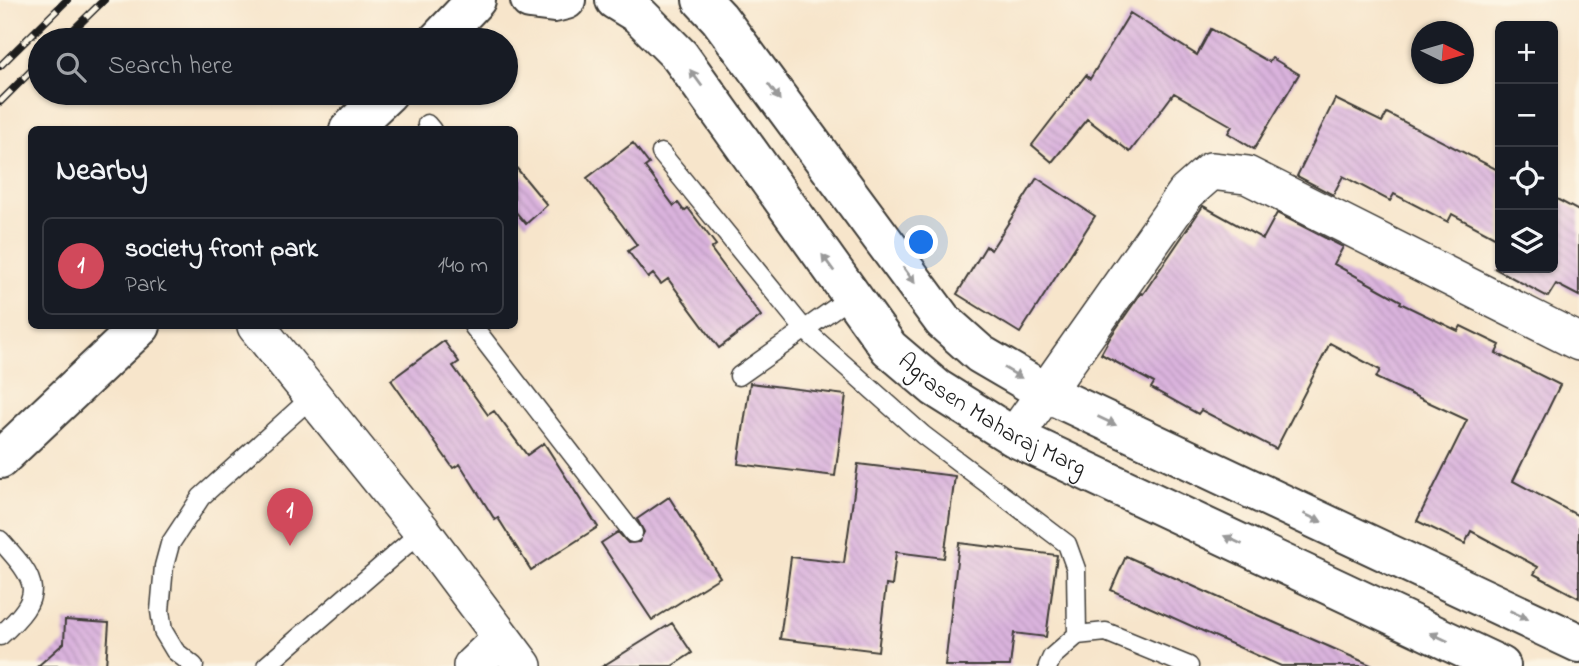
<!DOCTYPE html>
<meta charset="utf-8">
<style>
:root{--surface:#171b24;--page:#20242c;--text:#f1f3f6;--muted:#9ea1a6;--line:#363941;--accent:#d1495b}
body{margin:0;font-family:"Indie Flower",sans-serif;background:var(--page);color:var(--text)}
.controls{position:absolute;right:21px;top:21px;display:grid;overflow:hidden;border-radius:10px;box-shadow:0 2px 5px #0004}
.controls button{width:63px;height:63px;display:grid;place-items:center;padding:0;border:0;border-bottom:2px solid var(--line);background:var(--surface);color:var(--text);font:35px sans-serif}
.compass{position:absolute;left:1411px;top:21px;width:63px;height:63px;border-radius:50%;background:var(--surface);box-shadow:0 2px 5px #0004;rotate:95deg}
.you{position:absolute;left:922px;top:243px;width:24px;height:24px;margin:-18px;border:5px solid #fff;border-radius:50%;background:#1a73e8;box-shadow:0 0 0 10px #1a73e833}
.badge{display:grid;place-items:center;width:46px;height:46px;border-radius:50%;background:var(--accent);color:#fff;font-size:23px;font-weight:700}
.pin{position:absolute;translate:-50% -58px;filter:drop-shadow(0 2px 4px #0008)}
.pin::after{content:'';position:absolute;top:37px;width:24px;height:21px;background:inherit;clip-path:polygon(0 0,100% 0,50% 100%)}
.list{margin:0;padding:0;list-style:none}
h2{display:flex;justify-content:space-between;align-items:center;height:91px;margin:0;padding:0 28px;font-size:30px}
h2 small{font-size:23px;font-weight:400;color:var(--muted)}
.list li{display:grid;grid-template-columns:46px 1fr auto;gap:21px;align-items:center;box-sizing:border-box;height:98px;margin:0 14px 14px;padding:0 14px;border:2px solid var(--line);border-radius:10px}
.list b{display:block;font-size:26px;white-space:nowrap}
.list p{margin:0;font-size:23px;white-space:nowrap;color:var(--muted)}
.list em{font-size:23px;font-style:normal;color:var(--muted)}
.icon{flex:none;width:38px;height:38px;fill:none;stroke:currentColor;stroke-width:2;stroke-linecap:round;stroke-linejoin:round}
.map{position:relative;flex:none;width:1579px;height:666px;overflow:hidden}
.search{position:absolute;background:var(--surface);box-shadow:0 2px 5px #0004;left:28px;top:28px;width:490px;height:77px;display:flex;align-items:center;gap:18px;box-sizing:border-box;padding:0 24px;border-radius:38px;color:var(--muted);font-size:26px}
.panel{position:absolute;background:var(--surface);box-shadow:0 2px 5px #0004;left:28px;top:126px;width:490px;height:203px;border-radius:10px}
.map>svg:first-child{display:block}
</style>
<div class="map">
<svg width="1579" height="666" viewBox="0 0 1579 666">
<defs>
<pattern id="building-back-hatch" width="6" height="6" patternUnits="userSpaceOnUse" patternTransform="scale(1.75)"><rect width="6" height="6" fill="#dab3dd"/><path d="M-1 5l2 2M0 0l6 6M5-1l2 2" fill="none" stroke="#ba99bd"/></pattern>
</defs>
<rect width="100%" height="100%" fill="#fcf5e5"/>
<filter id="ink" filterUnits="userSpaceOnUse"><feTurbulence type="fractalNoise" baseFrequency=".0143" numOctaves="2"/><feDisplacementMap in="SourceGraphic" scale="14" xChannelSelector="R" yChannelSelector="G"/><feConvolveMatrix kernelMatrix="1 2 1 2 8 2 1 2 1" color-interpolation-filters="sRGB"/></filter>
<filter id="wash" filterUnits="userSpaceOnUse"><feTurbulence type="fractalNoise" baseFrequency=".00686" numOctaves="4" result="noise"/><feDisplacementMap in="SourceGraphic" scale="28" xChannelSelector="R" yChannelSelector="G"/><feGaussianBlur stdDeviation="1.57" result="paint"/><feColorMatrix in="noise" values="0 0 0 0 0 0 0 0 0 0 0 0 0 0 0 0 0 1.4 0 .05"/><feComposite in="paint" operator="in"/></filter>
<g filter="url(#wash)">
<rect width="100%" height="100%" fill="#f7e5cb"/>
<g id="blocks">
<path fill="url(#building-back-hatch)" d="M1130 13 1197 55 1211 29 1269 62 1272 58 1299 74 1254 149 1228 133 1232 126 1174 93 1130 152 1087 119 1052 162 1032 145 1086 75 1090 79Z
M1335 99 1382 122 1387 113 1500 171V240L1452 214 1448 222 1394 194 1390 201 1343 176 1333 195 1297 176Z
M633 143 649 164 645 167 674 206 678 203 684 211 688 208 716 245 711 249 761 316 719 348 668 279 661 284 653 274 648 278 628 251 637 245 587 178Z
M514 165 547 205 526 224 514 210Z
M1037 178 1095 216 1020 333 957 294 986 246 991 250Z
M1553 197 1579 211V296L1556 284 1548 297 1494 268H1553Z
M1203 206 1263 239 1277 213 1343 247 1334 264 1401 301 1400 303 1458 331 1461 326 1500 345 1496 353 1560 385 1513 481 1579 516V598L1534 574 1538 567 1471 531 1465 544 1417 521 1467 420 1376 378 1380 370 1330 343 1276 449 1201 410 1198 414 1151 388 1154 383 1101 354 1111 336 1141 293 1143 294Z
M444 341 459 362 453 366 488 415 494 411 527 455 544 443 598 527 531 570 498 518 495 520 460 464 453 468 391 380Z
M750 383 846 395 835 476 738 464Z
M858 464 955 476 944 558 896 552 892 586 886 585 878 651 780 639 791 557 844 563Z
M669 497 720 577 652 620 601 543 618 532 628 543 639 542 644 532 637 519Z
M959 543 1057 555 1046 637 1014 633 1010 666H945Z
M1126 556 1264 618 1373 666H1281L1111 590Z
M65 620 109 623 106 666H38L64 643Z
M672 623 692 653 672 666H603Z"/>
</g>
</g>
<g filter="url(#ink)">
<use href="#blocks" fill-opacity="0" stroke="#3d3a36" stroke-width="2"/>
<g fill="none" stroke-linecap="round" stroke-linejoin="round">
<g stroke="#3d3a36" stroke-width="21">
<path id="service" d="M427 124 432 130
M661 153 804 329 923 435 1067 544 1076 569 1077 635
M473 326 633 533
M739 376 852 296
M0 540C39 583 46 594 0 636
M194 666 175 651 163 631 160 611 164 566 170 544 201 497 312 397
M266 666 422 531
M1048 666 1052 657 1077 635 1106 632 1189 666"/>
</g>
<g stroke="#3d3a36" stroke-width="40">
<path id="minor" d="M256 326 422 531 523 666
M1014 437 1186 193 1211 171 1247 175 1579 342
M472 666 501 638"/>
</g>
<g stroke="#3d3a36" stroke-width="42">
<path id="secondary" d="M438 40 476 0
M349 130 388 93
M0 459 141 326"/>
</g>
<g stroke="#3d3a36" stroke-width="42">
<g id="primary">
<path d="M530 0 554 3 566 0"/>
<path id="s1" d="M615 0 638 14 680 56 889 348 936 388 1014 437 1501 666"/>
<path d="M702 0 719 18 943 321 980 354 1045 392 1579 643"/>
</g>
</g>
<use href="#service" stroke="#fff" stroke-width="18"/>
<use href="#minor" stroke="#fff" stroke-width="37"/>
<use href="#secondary" stroke="#fff" stroke-width="38"/>
<use href="#primary" stroke="#fff" stroke-width="38"/>
<g stroke="#1c1c1c" stroke-width="8">
<path id="rail" d="M63 40 104 0
M0 66 67 0
M0 102 40 62"/>
</g>
<use href="#rail" stroke="#fcf5e5" stroke-width="5" stroke-dasharray="16" stroke-linecap="butt"/>
</g>
<defs><path id="oneway-solid" d="M-6-.8H1V-3.2L6.5 0L1 3.2V.8H-6Z" transform="scale(1.75)"/></defs>
<g fill="#999">
<use href="#oneway-solid" transform="translate(696 78) rotate(-126)"/>
<use href="#oneway-solid" transform="translate(774 92) rotate(54)"/>
<use href="#oneway-solid" transform="translate(828 263) rotate(-126)"/>
<use href="#oneway-solid" transform="translate(909 275) rotate(54)"/>
<use href="#oneway-solid" transform="translate(1013 373) rotate(30)"/>
<use href="#oneway-solid" transform="translate(1107 421) rotate(25)"/>
<use href="#oneway-solid" transform="translate(1313 518) rotate(25)"/>
<use href="#oneway-solid" transform="translate(1233 540) rotate(-155)"/>
<use href="#oneway-solid" transform="translate(1519 615) rotate(25)"/>
<use href="#oneway-solid" transform="translate(1439 637) rotate(-155)"/>
</g>
</g>
<g text-anchor="middle" dominant-baseline="central" stroke-width="7" stroke-linejoin="round" paint-order="stroke">
<g font-size="24" fill="#1c1c1c" stroke="#fcf5e5">
<text stroke="none"><textPath href="#s1" startOffset="569">Agrasen Maharaj Marg</textPath></text>
</g>
</g>
</svg>
<div class="controls">
<button>+</button>
<button>−</button>
<button><svg class="icon" aria-label="locate" viewBox="0 0 24 24"><circle cx="12" cy="12" r="6"/><path d="M12 2v4M12 18v4M2 12h4M18 12h4"/></svg></button>
<button><svg class="icon" aria-label="layers" viewBox="0 0 24 24"><path d="M12 4l9 5-9 5-9-5zM3 14l9 5 9-5"/></svg></button>
</div>
<svg class="compass" viewBox="-18 -18 36 36"><path d="M0-13l5 13h-10z" fill="#e53935"/><path d="M0 13l5-13h-10z" fill="#9ea1a6"/></svg>
<div class="you"></div>
<div class="pin badge" style="left:290px;top:546px">1</div>
<div class="search"><svg class="icon" aria-label="search" viewBox="0 0 24 24"><circle cx="10" cy="10" r="6"/><path d="M15 15l6 6"/></svg>Search here</div>
<section class="panel">
<h2>Nearby<small></small></h2>
<ul class="list">
<li><span class="badge">1</span><div><b>society front park</b><p>Park</p></div><em>140 m</em></li>
</ul>
</section>
</div>
